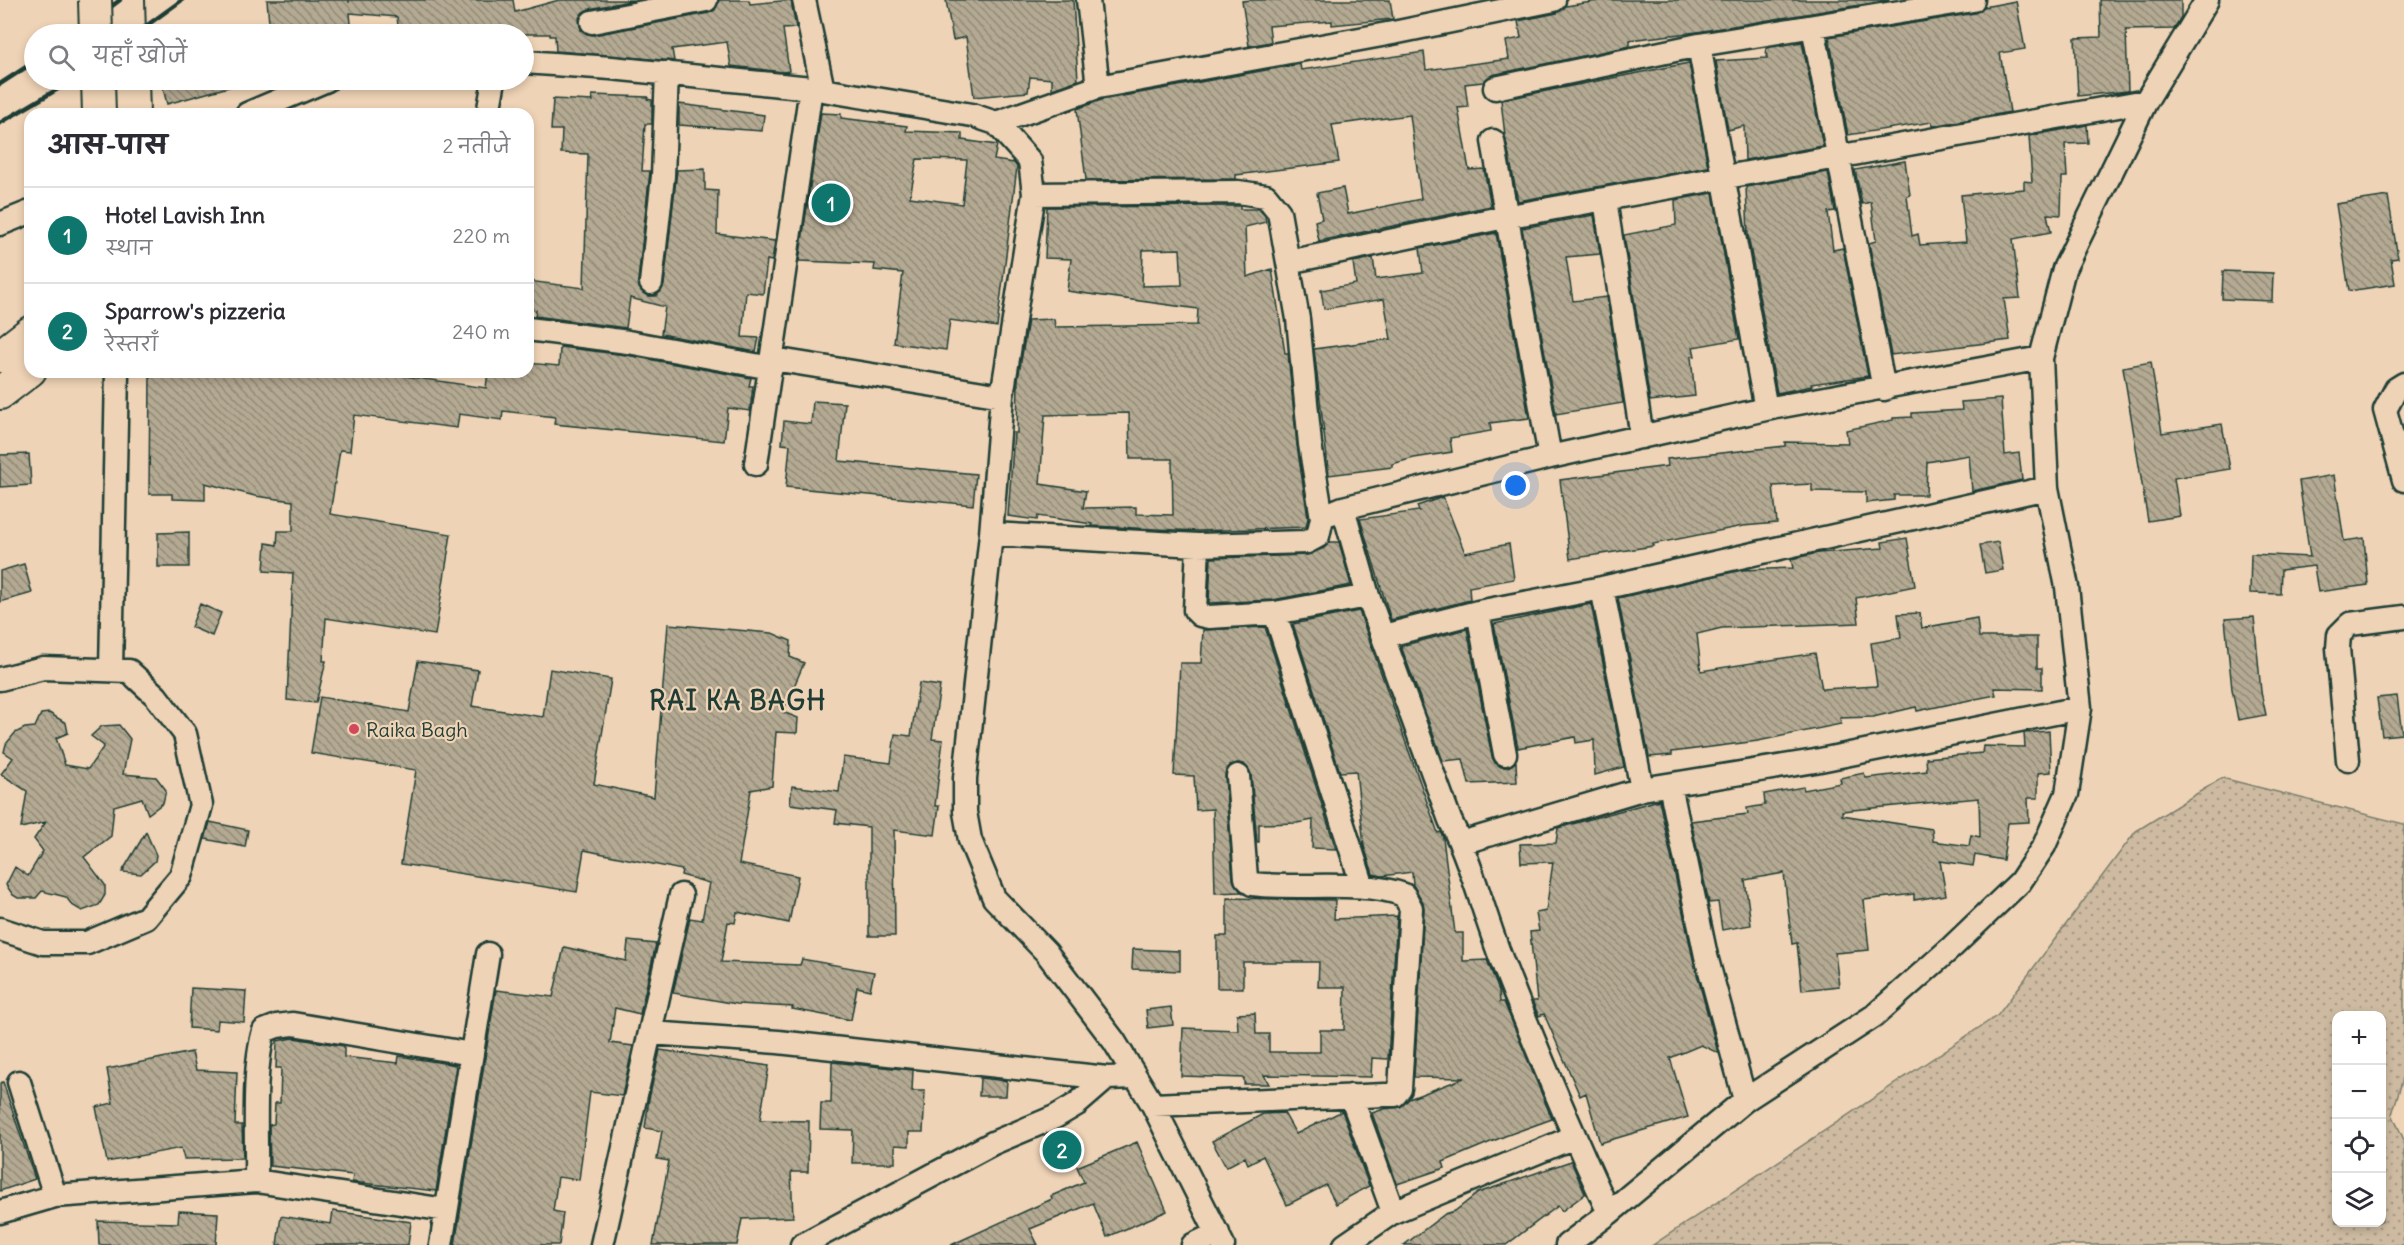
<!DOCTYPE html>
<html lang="hi">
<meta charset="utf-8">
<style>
:root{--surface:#fff;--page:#f2f2f3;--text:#2b2b33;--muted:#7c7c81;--line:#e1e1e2;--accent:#0f766e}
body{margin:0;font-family:Delius,"Playpen Sans Deva",sans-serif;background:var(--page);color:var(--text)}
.controls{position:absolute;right:18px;bottom:18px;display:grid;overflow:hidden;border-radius:12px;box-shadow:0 3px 9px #0003}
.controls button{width:54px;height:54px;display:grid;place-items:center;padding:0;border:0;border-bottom:2px solid var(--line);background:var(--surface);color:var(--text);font:30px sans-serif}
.you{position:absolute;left:1516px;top:486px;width:21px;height:21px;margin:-15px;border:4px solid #fff;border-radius:50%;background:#1a73e8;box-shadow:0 0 0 9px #1a73e833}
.badge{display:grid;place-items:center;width:39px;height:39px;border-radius:50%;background:var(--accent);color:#fff;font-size:20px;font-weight:700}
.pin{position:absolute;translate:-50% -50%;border:3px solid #fff;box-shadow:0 2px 6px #0006}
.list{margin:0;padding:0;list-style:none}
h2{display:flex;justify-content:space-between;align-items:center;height:78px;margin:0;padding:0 24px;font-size:26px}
h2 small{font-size:20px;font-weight:400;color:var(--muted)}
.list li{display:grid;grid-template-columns:39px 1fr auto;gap:18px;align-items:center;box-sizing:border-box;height:96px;padding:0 24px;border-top:2px solid var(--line)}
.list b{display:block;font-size:22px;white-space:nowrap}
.list p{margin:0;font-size:20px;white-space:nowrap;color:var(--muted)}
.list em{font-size:20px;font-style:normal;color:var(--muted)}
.icon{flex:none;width:33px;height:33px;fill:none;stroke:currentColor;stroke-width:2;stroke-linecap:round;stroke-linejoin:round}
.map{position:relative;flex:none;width:2404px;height:1245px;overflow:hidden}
.search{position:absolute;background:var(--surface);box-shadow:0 3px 9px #0003;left:24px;top:24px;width:510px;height:66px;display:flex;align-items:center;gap:15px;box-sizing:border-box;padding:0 21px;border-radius:33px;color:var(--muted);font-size:22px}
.panel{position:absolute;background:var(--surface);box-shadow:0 3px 9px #0003;left:24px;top:108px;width:510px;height:270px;border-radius:18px}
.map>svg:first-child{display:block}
</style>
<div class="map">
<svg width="2404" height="1245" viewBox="0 0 2404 1245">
<defs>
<pattern id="grass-dots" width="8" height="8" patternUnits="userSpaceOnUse" patternTransform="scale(1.5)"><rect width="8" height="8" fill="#cdbaa1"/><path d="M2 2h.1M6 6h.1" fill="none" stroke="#a69884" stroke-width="1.8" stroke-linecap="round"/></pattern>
<pattern id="building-back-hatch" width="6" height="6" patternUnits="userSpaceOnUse" patternTransform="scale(1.5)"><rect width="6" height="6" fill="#b4a992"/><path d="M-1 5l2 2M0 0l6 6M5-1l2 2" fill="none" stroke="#928b78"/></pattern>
</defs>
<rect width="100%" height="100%" fill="#efd3b6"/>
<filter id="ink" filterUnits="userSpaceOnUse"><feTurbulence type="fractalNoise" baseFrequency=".0167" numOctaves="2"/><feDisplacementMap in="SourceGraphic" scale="12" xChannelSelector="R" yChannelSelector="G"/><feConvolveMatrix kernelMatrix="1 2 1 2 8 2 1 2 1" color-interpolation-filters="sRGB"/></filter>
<g filter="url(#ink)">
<path fill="url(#grass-dots)" stroke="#767c6a" stroke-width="1.5" fill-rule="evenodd" d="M2222 778 2404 824V1075L2392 1114 2404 1140V1245H1653L1998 1015 2136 831ZM2336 1016H2382V1222H2336Z"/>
<path fill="url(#building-back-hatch)" stroke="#1f3d34" stroke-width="1.5" fill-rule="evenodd" d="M267 0H349V3V0H513L515 12 559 0H635L589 9 583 12 579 18 581 30 587 34 594 35 709 13 715 10 719 0H749L750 4 791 0 796 28 783 29 789 71 783 72 731 66 727 42 672 49 674 61 556 51 555 36H550V34H399L397 17 350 13 352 34H270Z
M946 0H1073L1078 80 1052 89V79L1030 77 1028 92 974 97 966 37 953 40Z
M1252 0H1390L1393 19 1332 25V21L1269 26 1271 42 1249 46 1242 1Z
M1604 0H1890L1697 32 1630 40V46L1492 75 1483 82 1465 84 1468 107 1458 108 1469 170 1484 169 1491 206 1319 241 1315 221 1322 219 1317 193 1343 188 1348 214 1421 199 1410 115 1332 125 1339 162 1236 175V179L1086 180 1077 109 1101 100 1300 64 1301 70 1424 52 1426 70 1509 59 1506 41 1521 38 1518 21 1557 13 1566 6Z
M2100 0H2181V17L2174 29 2126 30 2128 91 2078 96 2075 38 2101 37Z
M2016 1 2025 49 2000 53 2010 112 1933 126 1932 122 1848 135 1829 37 1975 13 1984 7Z
M1802 42 1823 146 1745 160 1744 126 1728 130 1716 61 1767 58 1766 48Z
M1689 63 1708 167 1518 201 1505 136 1501 100Z
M161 80H236V85L167 104Z
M592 95 648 97 647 99 652 100V124H645L642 171H650L638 281 643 293 649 296H656L661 291 664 285 677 170 705 169V190L718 191 717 234 775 241 772 261 767 260 763 294 746 292 742 337 759 338 756 352 661 334 665 307 630 298 626 328 535 316 536 310 528 309V281L584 288 588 154 561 153 562 130H551L553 99 593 101Z
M679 104 764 115 762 131 679 125Z
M821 113 841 114V118L907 126 906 131 962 133V140L997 145 994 160 1014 163 1017 167 997 327 950 320 946 350 894 343 903 273 874 270 875 264 799 261ZM917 159 967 160 962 204 910 197Z
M2087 125 2088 143 2065 144 2067 177H2062L2061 215 2047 214 2051 232 2013 239 2020 298 2004 299 2010 340 1891 355 1869 243 1876 241 1871 202 1862 204 1855 170 1905 161 1910 195 1907 196 1912 236 1918 234 1920 245 1966 242 1961 195 2024 189V181L2032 182 2029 136Z
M1828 172 1835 211 1828 212 1833 250 1843 248 1868 376 1811 384 1812 386 1777 393 1748 235 1746 187Z
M1713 193 1739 339 1693 347 1695 356 1691 357 1695 396 1650 401 1624 235 1676 225 1675 200Z
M2388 196 2398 258 2391 259 2395 284 2349 291 2336 204Z
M1237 206H1240V209H1259L1265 216 1266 222 1245 227 1247 277 1272 269 1285 353H1288L1297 445 1308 518 1306 527 1198 531 1092 526V524L1038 516 1037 520 1008 516 1014 433H1017L1018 379 1028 320 1054 319 1055 327 1197 325 1198 309 1067 291 1071 259 1045 258 1047 207ZM1180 249 1182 285 1142 286 1143 250ZM1129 413 1130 459H1172L1173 515 1136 514V507L1083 508 1086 491 1040 484 1045 415Z
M1594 215 1600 254 1566 257 1573 301 1607 297 1623 403 1556 414 1522 228Z
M1496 233 1529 418 1490 423 1491 431 1450 438 1452 452 1414 458 1392 464V467L1329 475 1314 349 1391 339 1384 299 1324 309 1321 290 1356 284 1353 262 1373 258 1376 279 1423 273 1420 248Z
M2223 271 2273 273 2272 301 2222 299Z
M560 347 626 355 751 378 749 386H753L750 411 728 408 724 441 554 424 555 417 503 411 502 420 459 414 457 428 354 415 350 451 340 450 330 514 451 534 435 635 326 618 323 661H326L316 703 287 700 293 573 264 571 266 543 277 545 278 531H293V501L255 496 205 483V500L172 499V494H149L150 372H377L486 388 488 372H528V363L559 366Z
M2151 362 2162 433 2222 424 2230 469 2174 478 2180 516 2148 521 2123 367Z
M2001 399 2005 455 2019 453 2022 480 1972 491 1969 455 1927 462 1926 495H1894V500L1866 503V492L1812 491V484L1773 486 1777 523 1743 526 1653 544V546L1570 559 1560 480 1668 466 1667 459 1785 446V442L1848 443 1846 430 1893 420V418L1912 417V413L1962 410 1961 402Z
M813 401 845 403 839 461 976 474 973 505 786 487 790 445 782 444 784 421 811 424Z
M29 454 31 485 0 487V455Z
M2334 475 2344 541 2364 538 2368 585 2318 592 2314 566 2281 570 2280 594 2250 593 2251 554 2310 557 2299 481Z
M1443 497 1465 553 1509 544 1514 579 1469 587 1470 600 1391 620 1360 519 1419 511 1417 506Z
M189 532V567H158V533Z
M1907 538 1915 586 1856 598 1859 623 1722 628 1697 634 1701 671 1815 653 1822 689 1877 686 1871 643 1901 638 1898 614 1920 613 1922 628 1977 618 1979 637H2037V668H2042V689L1994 688 1996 695 1965 701 1917 711 1916 707 1873 717 1840 718 1841 724 1758 741 1672 752V755L1649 757 1618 598 1742 570 1793 568 1791 559 1818 553 1883 548 1882 542Z
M1330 542H1339L1351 585 1273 600 1209 603 1211 558 1307 555 1324 548Z
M1998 542 2003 570 1985 573 1980 545Z
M24 564 32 593 0 602V571Z
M200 604 221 613 212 636 191 627Z
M1591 604 1624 767 1595 775 1594 740 1576 743 1575 737 1518 748 1494 624Z
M1359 611 1438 833 1441 832 1443 838 1455 933H1463V961L1487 960 1499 991 1500 1002H1504L1552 1119 1505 1136 1443 1162 1445 1168 1397 1184 1372 1113 1384 1109 1400 1107 1409 1099 1464 1078 1414 1077 1424 909 1423 902 1413 885 1412 872 1382 876 1373 874 1364 846 1356 771 1340 772 1293 624Z
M2254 617 2261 692 2266 715 2238 720 2232 689 2225 619Z
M668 624 772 633 791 641 790 657 804 663 783 712 798 718 797 733 776 732 772 786 751 790 739 864 798 876 789 923 737 912 735 923 728 922 721 962 800 965 802 959 874 972 870 990 857 987 851 1020 792 1009 793 1007 737 1004 673 993 690 918 702 920 709 883 681 875 682 870 584 850 577 892 401 864 416 770 311 753 320 697 409 712 418 661 478 670 472 706 543 717 550 669 611 679 594 784 654 797Z
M1265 627 1336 849 1312 848 1313 820 1297 823 1259 824V842H1257L1251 774 1244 764 1238 763 1231 765 1226 770 1225 777 1233 879 1241 892 1215 893 1213 809 1196 810 1194 776 1174 775 1180 663H1201L1203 630Z
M1467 629 1492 757 1495 763 1501 767H1508L1516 762 1517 782 1469 784 1463 759 1443 761 1401 646Z
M919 683 940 686 932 739 943 740 935 806H939L935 835 894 830 895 936H869V827L835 823 837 810 790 804 792 786 839 792 843 757 891 763 895 734 911 736Z
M2397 696 2402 734 2382 736 2377 698Z
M49 713 66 723 68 733 56 738 65 765 88 769 104 746 91 736 102 726 119 725 130 739 123 774 156 777 166 790 163 803 148 814 142 798 114 806 111 836 84 857 105 885V895L99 905 82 911 72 905 66 897 42 891 36 898H18L13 895 6 885 15 867 28 876 43 851 34 839 46 822 21 828 27 791 1 774 13 758 4 752 6 744 15 733 25 728 35 727 41 714Z
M2049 731 2051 772 2038 773V798H2028L2029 822 2008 823 2003 860 1975 855 1973 866 1940 861 1946 895 1914 900V894L1864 900 1869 950 1835 953 1839 986 1802 990 1797 943 1792 944 1784 873 1745 880 1751 925 1722 930 1718 902 1709 903 1691 821 1748 814 1747 808 1765 805 1764 794 1803 787 1804 790 1841 783 1840 778 1864 773 1866 778 1927 771 1926 758 1982 753 1983 746 2025 747 2024 733ZM1979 798 1980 837 1971 835 1969 846 1933 841 1932 829 1842 815V811Z
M1659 800 1693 959 1718 1053 1701 1045 1670 1058 1688 1117 1600 1143 1586 1093 1580 1096 1544 1014 1539 1016 1532 1001H1537L1530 932 1539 931 1536 913 1546 911 1553 862 1521 863 1520 844 1556 843 1558 828Z
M210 822 248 830 245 847 205 839Z
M146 832 156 855 155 861 141 874 122 872Z
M1227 898 1335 900 1334 919 1397 916 1388 1059 1372 1058 1371 1077 1264 1075 1269 1084H1244V1078L1181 1076 1183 1028 1238 1030 1237 1014 1255 1013 1256 1034H1269V1052H1320V1030H1344L1345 987H1318L1319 962H1243V988H1217V936H1227Z
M628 941 656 944 640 1014 615 1008 610 1043 633 1046 622 1096 590 1092 579 1180 558 1177 553 1211 563 1213 559 1245H455L496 990 553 997 564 947 626 961Z
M1133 949 1180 951V971L1132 969Z
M191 988 246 991 244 1022 218 1020 217 1030 189 1028Z
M1171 1007 1173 1025 1148 1028 1146 1010Z
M293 1038 344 1046V1057L398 1063 399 1056 456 1065 436 1191 352 1182 353 1175 270 1166 269 1125 274 1124 275 1103H280L281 1068H276L277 1041Z
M660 1050 769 1066 760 1120 809 1121 808 1172H791L793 1217 742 1219 737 1245H653L669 1161 657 1159 662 1131 645 1128 649 1099Z
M192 1052 196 1070 237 1072 235 1125H242L243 1158 184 1159 181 1148 107 1162 96 1107 113 1103 107 1069Z
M832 1062 913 1070 912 1091H925L923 1132H909V1146L895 1145V1163H852L853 1130 820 1129 821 1103H831Z
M980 1078 1007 1081 1006 1096H979Z
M3 1082 35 1179 0 1191V1083Z
M1342 1111 1369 1186 1336 1204 1326 1185 1287 1205 1263 1156 1248 1164 1245 1157 1226 1167 1212 1141 1263 1114 1284 1113 1296 1134Z
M1137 1142 1167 1211 1107 1237 1093 1203 1030 1229 1038 1245H951L1052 1199 1051 1196 1084 1182 1077 1167Z
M1571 1161 1585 1194 1562 1211 1558 1206 1506 1245H1404L1445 1214 1455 1211 1478 1193Z
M179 1211 218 1213 216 1245H99L98 1221 178 1223Z
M333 1211 411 1222 408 1245H277L281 1216 331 1224Z"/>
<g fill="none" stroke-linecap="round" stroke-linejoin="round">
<g stroke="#1f3d34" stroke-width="27">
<path id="minor" d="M804 0 823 90
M1088 0 1098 87
M592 22 706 0
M1813 27 1884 389
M1699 45 1766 409
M524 62 611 68 811 88 972 115 996 123 1030 161 1034 194 1002 396 991 534 965 778V812L970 840 994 898 1046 952 1114 1041 1153 1105 1223 1245
M1495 88 1699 45 1973 0
M247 114 327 80
M488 114 494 80
M996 123 1098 87 1398 32 1554 0
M1493 141 1550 457
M1605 200 1642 437
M0 224 30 212
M1288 262 1505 217 2146 101
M651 283 663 176 667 73
M528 329 628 342 771 368
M773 359 1002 396
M2404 384 2396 389 2385 410 2404 480
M756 464 811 88
M1343 508 1368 596 1450 820C1472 865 1484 914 1502 961 1535 1046 1571 1130 1609 1213
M1331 513 1343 508 1550 457 1766 409 2041 358
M991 534 1198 545 1307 542 1318 536 1322 518 1310 444 1298 319 1279 212 1266 196 1238 192 1034 194
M1198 545 1195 610 1200 615 1209 617 1275 613 1368 596
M1602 588 1642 789
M1478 612 1505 754
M1275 613 1363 887
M1384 636 1478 612 1602 588 2047 488
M111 670 117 372
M0 679 43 668 129 671 156 696 185 734 201 805 181 876 146 918 87 943H43L0 929
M2348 760 2338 648 2339 635 2350 624 2404 617
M1670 785 1706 956 1745 1100
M1461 843 1642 789 1815 761 2080 708
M651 1033 778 1042 1107 1078 1135 1077
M19 1082 55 1196
M1153 1105 1385 1095H1395L1400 1089 1411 908 1404 895C1361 879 1299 890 1252 884L1246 878 1238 776
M256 1181C257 1137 252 1071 264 1031L277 1026 293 1024 472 1054
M0 1212 55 1196 256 1181 446 1210
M1393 1212 1574 1137
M441 1245 488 954
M602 1245 681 895
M802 1245 993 1143 1055 1117 1077 1104 1107 1078
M1193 1245 1218 1233
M1345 1245 1393 1212 1351 1096
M1567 1245 1609 1213 1745 1100 1874 1016 1952 947 2020 882 2044 846 2067 794 2080 708 2067 587 2047 488 2041 358 2064 269 2146 101 2207 0"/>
</g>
<g stroke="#1f3d34" stroke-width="36">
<path id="highway" d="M128 0 129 34
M98 80 99 114
M132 80 133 114
M0 356 30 333
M0 393 30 370"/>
</g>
<use href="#minor" stroke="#efd3b6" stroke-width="22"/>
<use href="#highway" stroke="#efd3b6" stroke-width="32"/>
<path stroke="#1f3d34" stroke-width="4.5" d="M75 34 120 0
M135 34 182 0
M0 84 34 62
M0 123 73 80"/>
<g stroke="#1f3d34" stroke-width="36" stroke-linecap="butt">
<path id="highway-bridge" d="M95 0 96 34"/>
</g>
<use href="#highway-bridge" stroke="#efd3b6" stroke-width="32"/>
</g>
</g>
<circle fill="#d1495b" stroke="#efd3b6" stroke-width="2" cx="354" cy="729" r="6"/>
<g text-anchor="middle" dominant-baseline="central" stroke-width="4.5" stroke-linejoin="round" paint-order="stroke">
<g font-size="20" fill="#1f3d34" stroke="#efd3b6" text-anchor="start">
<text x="366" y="729">Raika Bagh</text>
</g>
<g font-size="26" font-weight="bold" letter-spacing="1.5" fill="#1f3d34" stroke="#efd3b6">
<text x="738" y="700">RAI KA BAGH</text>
</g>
</g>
</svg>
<div class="controls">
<button>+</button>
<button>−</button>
<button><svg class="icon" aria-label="locate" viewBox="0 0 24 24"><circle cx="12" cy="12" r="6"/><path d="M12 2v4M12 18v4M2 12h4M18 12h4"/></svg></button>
<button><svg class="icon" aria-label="layers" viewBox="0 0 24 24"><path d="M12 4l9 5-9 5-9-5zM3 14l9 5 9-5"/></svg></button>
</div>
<div class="you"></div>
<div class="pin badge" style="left:831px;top:203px">1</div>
<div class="pin badge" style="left:1062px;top:1150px">2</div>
<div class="search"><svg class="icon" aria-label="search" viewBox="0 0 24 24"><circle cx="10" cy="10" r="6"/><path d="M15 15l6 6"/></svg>यहाँ खोजें</div>
<section class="panel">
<h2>आस-पास<small>2 नतीजे</small></h2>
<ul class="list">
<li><span class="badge">1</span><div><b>Hotel Lavish Inn</b><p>स्थान</p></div><em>220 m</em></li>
<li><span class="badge">2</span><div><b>Sparrow's pizzeria</b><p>रेस्तराँ</p></div><em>240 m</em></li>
</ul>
</section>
</div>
